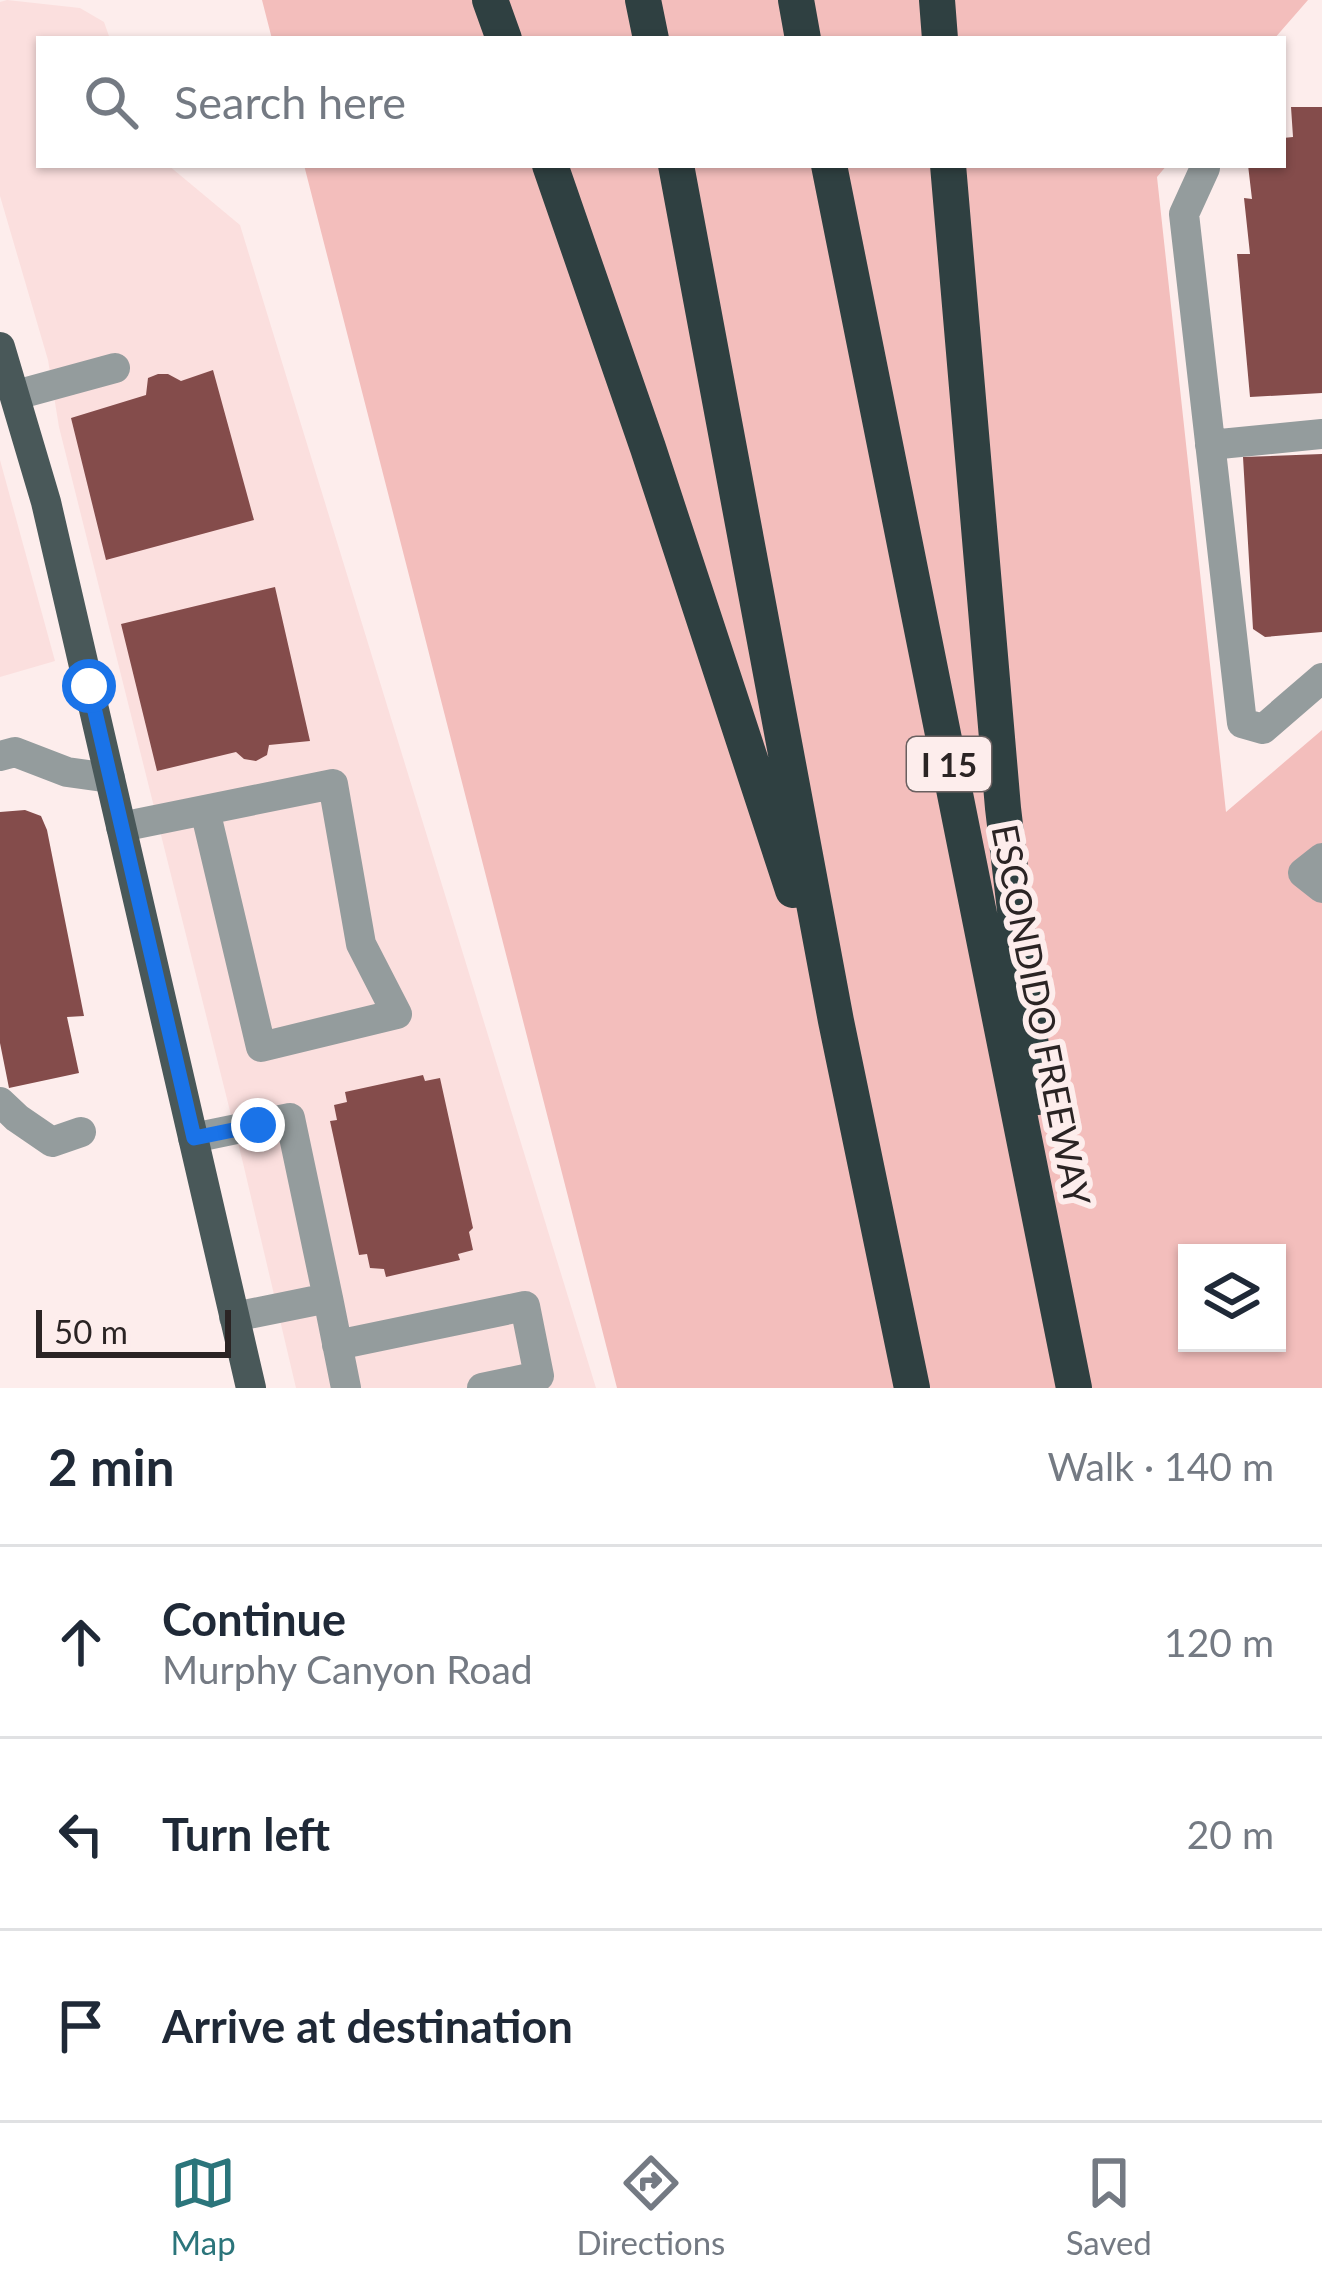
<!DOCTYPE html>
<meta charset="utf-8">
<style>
:root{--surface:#fff;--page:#f6f6f7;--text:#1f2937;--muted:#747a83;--line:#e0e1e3;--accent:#2b757b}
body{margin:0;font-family:Lato,sans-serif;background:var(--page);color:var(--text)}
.controls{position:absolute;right:36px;bottom:36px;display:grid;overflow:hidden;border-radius:0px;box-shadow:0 3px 9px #0004}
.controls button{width:108px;height:108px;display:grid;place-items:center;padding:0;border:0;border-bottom:3px solid var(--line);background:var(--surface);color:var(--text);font:60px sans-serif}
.scale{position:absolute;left:36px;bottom:30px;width:195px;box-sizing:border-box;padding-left:12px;border:6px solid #2b2424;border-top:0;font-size:33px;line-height:42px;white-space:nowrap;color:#2b2424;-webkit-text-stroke:9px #fdedec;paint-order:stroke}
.stop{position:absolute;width:36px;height:36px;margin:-27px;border:9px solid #1a73e8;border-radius:50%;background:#fff}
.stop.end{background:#1a73e8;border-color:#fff;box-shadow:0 3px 12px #0008}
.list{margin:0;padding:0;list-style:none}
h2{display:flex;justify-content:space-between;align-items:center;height:156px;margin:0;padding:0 48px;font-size:51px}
h2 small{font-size:39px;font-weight:400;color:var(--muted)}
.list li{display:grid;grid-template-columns:78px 1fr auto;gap:36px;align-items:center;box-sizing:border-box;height:192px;padding:0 48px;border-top:3px solid var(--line)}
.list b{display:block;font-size:45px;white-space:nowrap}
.list p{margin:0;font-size:39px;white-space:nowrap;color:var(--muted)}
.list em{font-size:39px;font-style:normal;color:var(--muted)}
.icon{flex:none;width:66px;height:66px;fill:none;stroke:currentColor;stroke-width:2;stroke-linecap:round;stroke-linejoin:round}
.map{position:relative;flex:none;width:1322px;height:1388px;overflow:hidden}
.search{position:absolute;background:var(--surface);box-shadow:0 3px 9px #0004;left:36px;right:36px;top:36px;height:132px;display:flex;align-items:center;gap:30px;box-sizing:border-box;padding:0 42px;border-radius:0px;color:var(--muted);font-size:45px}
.sheet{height:732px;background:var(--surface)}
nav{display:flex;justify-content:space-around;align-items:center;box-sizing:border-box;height:168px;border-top:3px solid var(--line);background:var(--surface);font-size:33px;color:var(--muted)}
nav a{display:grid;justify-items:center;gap:6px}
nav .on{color:var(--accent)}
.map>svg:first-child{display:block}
</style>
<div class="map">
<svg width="1322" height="1388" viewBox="0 0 1322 1388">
<rect width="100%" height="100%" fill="#fdedec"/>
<path fill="#fbdfde" d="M7 0 80 8 104 22 110 39H39V165H168L240 225 596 1388H296L243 1163 59 427 48 360 0 196V2Z
M0 460 55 661 0 677Z"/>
<path fill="#f3bebc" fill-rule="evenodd" d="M262 0H1308L1274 39H272Z
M304 165H1167L1157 177 1226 812 1322 730V1388H617ZM1187 1253H1277V1343H1187Z"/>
<path fill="#844c4b" d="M1291 107H1322V393L1250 397 1237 254H1250L1244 198 1252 199 1248 165H1283V138L1293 137Z
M213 370 254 520 106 560 71 418 146 395 148 378 158 374H168L181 381Z
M1322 454V632L1265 637 1253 629 1243 457Z
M275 587 310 741 269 745 267 755 256 761 244 759 236 752 157 771 121 624Z
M25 810 41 816 47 830 84 1016 67 1017 79 1073 9 1088 0 1043V812Z
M423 1075 425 1081 440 1078 473 1228 469 1232 473 1250 458 1254 460 1260 386 1277 384 1269 370 1268 367 1254 359 1255 330 1121 337 1120 334 1105 347 1102 345 1092Z"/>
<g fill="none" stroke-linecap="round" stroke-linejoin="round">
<path stroke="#949c9d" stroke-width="30" d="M1205 168 1184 214 1242 723 1263 729 1322 678
M16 395 115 368
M1210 445 1322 434
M0 756 15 752 67 772 110 778
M121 827 333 784 361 944 397 1014 261 1047 205 810
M1322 858 1303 873 1322 888
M0 1102 17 1118 52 1142 81 1132
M193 1138 290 1118 328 1298 234 1317
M328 1298 346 1388
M337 1345 525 1306 539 1376 482 1388"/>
<path stroke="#495859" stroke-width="30" d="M0 347 46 502 251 1388"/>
<path stroke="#2f4041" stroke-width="36" d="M490 0 504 39
M643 0 651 39
M796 0 803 39
M937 0 940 39
M550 165 648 448 793 890
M676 165 836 1021 912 1388
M829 165 1074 1388
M948 165 1003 808 1037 1097"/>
</g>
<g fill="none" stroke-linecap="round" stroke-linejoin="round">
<path stroke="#1a73e8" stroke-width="15" d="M89 686 194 1138 258 1125"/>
</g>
<g text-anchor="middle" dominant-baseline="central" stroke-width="12" stroke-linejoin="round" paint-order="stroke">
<rect fill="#fdedec" stroke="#6a6060" stroke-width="3" x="907" y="737" width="84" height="54" rx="9"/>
<g font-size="33" font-weight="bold" fill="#2b2424">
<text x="949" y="764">I 15</text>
</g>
<g font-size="36" fill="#2b2424" stroke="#fdedec">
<text transform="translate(1042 1015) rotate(79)">ESCONDIDO FREEWAY</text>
</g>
</g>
</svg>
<div class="controls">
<button><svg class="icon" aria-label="layers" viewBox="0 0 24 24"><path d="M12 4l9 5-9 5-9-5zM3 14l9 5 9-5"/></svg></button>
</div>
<div class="scale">50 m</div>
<div class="stop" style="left:89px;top:686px"></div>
<div class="stop end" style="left:258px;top:1125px"></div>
<div class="search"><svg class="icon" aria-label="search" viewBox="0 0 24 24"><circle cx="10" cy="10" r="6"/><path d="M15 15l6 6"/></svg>Search here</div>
</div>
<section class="sheet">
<h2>2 min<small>Walk · 140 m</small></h2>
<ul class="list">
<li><svg class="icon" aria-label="ahead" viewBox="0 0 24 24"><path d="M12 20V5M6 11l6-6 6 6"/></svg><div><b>Continue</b><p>Murphy Canyon Road</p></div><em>120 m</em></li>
<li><svg class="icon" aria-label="left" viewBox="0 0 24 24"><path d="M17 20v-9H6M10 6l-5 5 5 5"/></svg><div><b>Turn left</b></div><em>20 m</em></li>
<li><svg class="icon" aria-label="arrive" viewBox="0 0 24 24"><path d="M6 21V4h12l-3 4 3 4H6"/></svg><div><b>Arrive at destination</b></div></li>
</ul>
</section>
<nav>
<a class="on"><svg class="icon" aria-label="map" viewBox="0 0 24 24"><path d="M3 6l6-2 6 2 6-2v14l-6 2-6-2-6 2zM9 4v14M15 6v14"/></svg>Map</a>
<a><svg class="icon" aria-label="directions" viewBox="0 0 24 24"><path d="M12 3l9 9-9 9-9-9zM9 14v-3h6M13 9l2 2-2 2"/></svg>Directions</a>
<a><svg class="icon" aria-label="saved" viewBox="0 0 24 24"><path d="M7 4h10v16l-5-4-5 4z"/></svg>Saved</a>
</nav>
